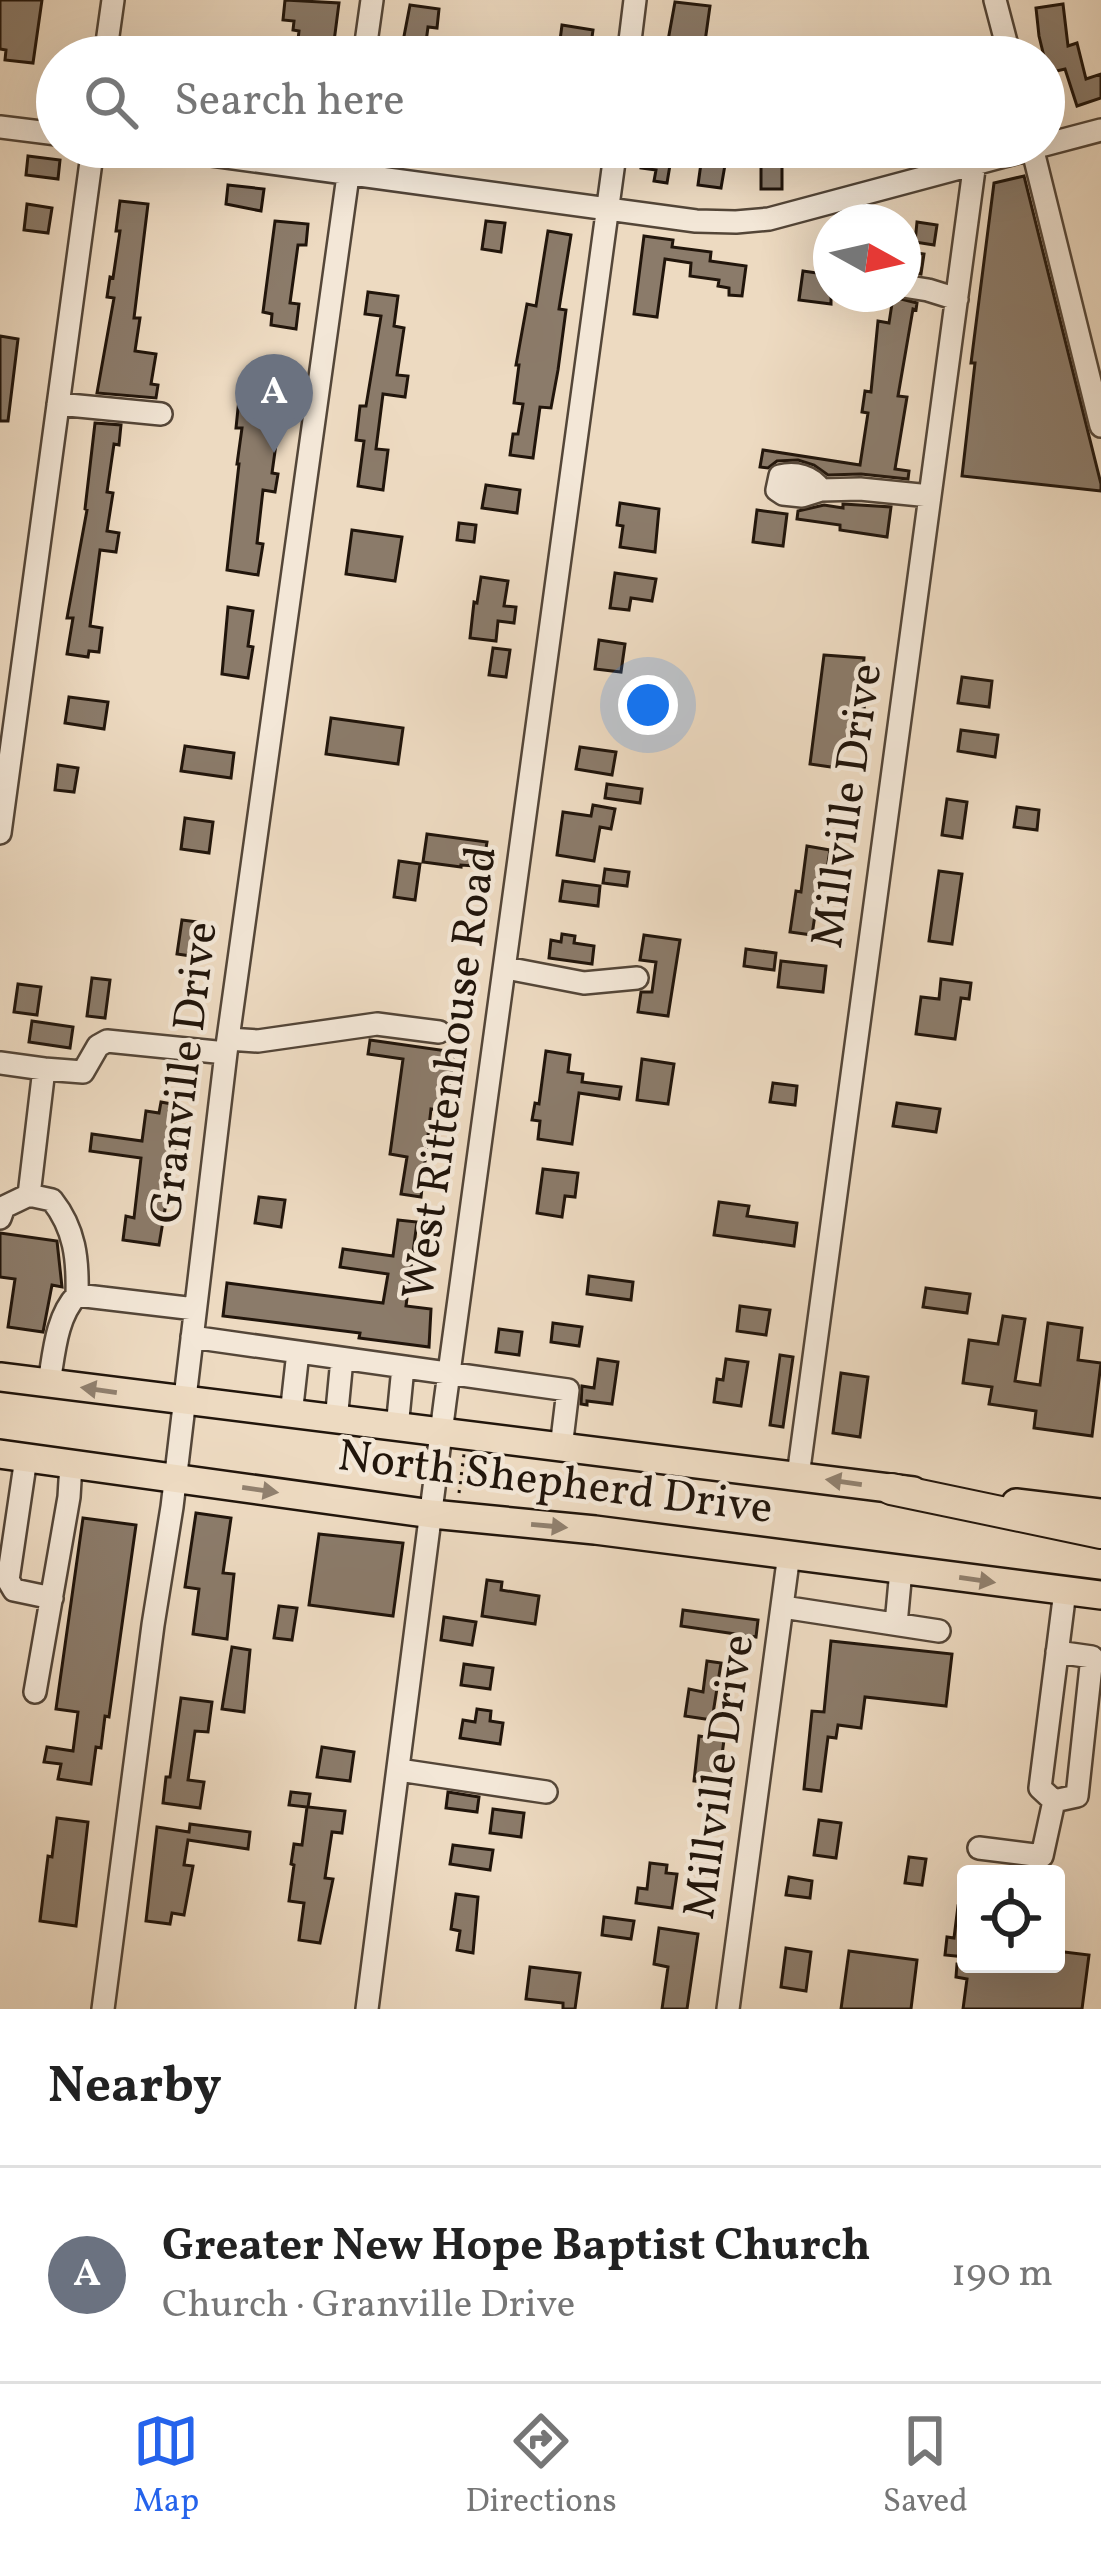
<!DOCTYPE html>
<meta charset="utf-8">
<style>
:root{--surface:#fff;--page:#f2f2f2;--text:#222;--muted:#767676;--line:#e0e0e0;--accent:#2563eb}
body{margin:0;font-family:Vollkorn,serif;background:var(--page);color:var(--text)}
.controls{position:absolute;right:36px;bottom:36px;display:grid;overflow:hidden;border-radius:12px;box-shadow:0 12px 48px #0002}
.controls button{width:108px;height:108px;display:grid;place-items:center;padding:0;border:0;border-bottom:3px solid var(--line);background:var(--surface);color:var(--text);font:60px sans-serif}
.compass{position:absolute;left:813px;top:204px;width:108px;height:108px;border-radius:50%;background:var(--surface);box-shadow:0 12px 48px #0002;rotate:98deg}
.you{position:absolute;left:648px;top:705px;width:42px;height:42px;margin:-30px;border:9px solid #fff;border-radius:50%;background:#1a73e8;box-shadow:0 0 0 18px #1a73e833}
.badge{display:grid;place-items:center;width:78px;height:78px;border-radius:50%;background:var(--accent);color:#fff;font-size:39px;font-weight:700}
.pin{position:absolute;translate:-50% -99px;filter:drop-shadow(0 3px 6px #0008)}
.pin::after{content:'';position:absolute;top:63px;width:42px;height:36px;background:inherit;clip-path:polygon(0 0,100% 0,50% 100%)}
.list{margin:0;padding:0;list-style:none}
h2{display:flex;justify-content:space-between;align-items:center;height:156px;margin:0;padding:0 48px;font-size:51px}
h2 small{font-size:39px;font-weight:400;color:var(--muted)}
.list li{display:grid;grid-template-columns:78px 1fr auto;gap:36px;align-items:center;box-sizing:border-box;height:216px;padding:0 48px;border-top:3px solid var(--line)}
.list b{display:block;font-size:45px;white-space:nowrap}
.list p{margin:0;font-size:39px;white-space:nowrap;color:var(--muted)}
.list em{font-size:39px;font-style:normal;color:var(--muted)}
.icon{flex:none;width:66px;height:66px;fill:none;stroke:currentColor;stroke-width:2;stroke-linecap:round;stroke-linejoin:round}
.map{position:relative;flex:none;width:1101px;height:2009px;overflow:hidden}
.search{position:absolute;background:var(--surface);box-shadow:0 12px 48px #0002;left:36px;right:36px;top:36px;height:132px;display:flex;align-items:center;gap:30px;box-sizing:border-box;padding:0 42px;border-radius:66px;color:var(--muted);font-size:45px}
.sheet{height:372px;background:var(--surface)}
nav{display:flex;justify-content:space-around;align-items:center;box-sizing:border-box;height:168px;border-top:3px solid var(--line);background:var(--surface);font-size:33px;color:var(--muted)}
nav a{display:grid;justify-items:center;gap:6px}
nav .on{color:var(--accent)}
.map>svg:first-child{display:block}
</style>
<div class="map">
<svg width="1101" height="2009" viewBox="0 0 1101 2009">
<rect width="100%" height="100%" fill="#eddac1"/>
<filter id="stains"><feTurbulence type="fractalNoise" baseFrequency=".00167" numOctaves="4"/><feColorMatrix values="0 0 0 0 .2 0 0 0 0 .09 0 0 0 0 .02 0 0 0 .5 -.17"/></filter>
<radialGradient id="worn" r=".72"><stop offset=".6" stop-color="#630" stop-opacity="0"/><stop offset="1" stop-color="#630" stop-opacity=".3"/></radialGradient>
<path fill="#8b7b6a" stroke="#21150b" stroke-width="3" d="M0 0H42L33 63 5 60 6 50 0 49Z
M285 0 339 3 332 57H296L299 31 293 30 294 21 283 20Z
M675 2 710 6 703 56 665 57Z
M1063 4 1068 46 1077 43 1086 79 1101 74V98L1077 106 1065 69 1048 73 1039 36 1036 8Z
M410 5 439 9 437 28 428 27 424 57H400Z
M562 25 593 30 590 52 559 48Z
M644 147H673L667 183 654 181 656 170 641 168Z
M761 154H782V189H761Z
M28 156 60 160 58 179 26 175Z
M702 156 726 159 721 188 698 185Z
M1024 176 1101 484V491L962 476 975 363H971L994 183Z
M228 185 264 189 261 211 226 204Z
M120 201 148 204 134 318H140L135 351 156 354 151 384 158 385 156 398 97 393 114 298 107 297 110 277 113 278 120 231H116Z
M27 204 52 208 48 233 24 230Z
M275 221 308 224 306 245H298L290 303 299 304 296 329 271 325 272 314 263 312Z
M486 221 505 223 501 252 482 249Z
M917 222 937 225 934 245 915 242Z
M548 231 571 235 559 309 566 310 558 370 551 408 540 407 533 458 510 455 513 434H518L523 404 514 403 519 365H516L527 304 536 306Z
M644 236 673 240 672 247 711 252 710 261 746 266 742 296 729 295V288L718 286 719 280 690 276 691 263 665 259 657 317 634 314Z
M903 251 924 254 921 274 903 271Z
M803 271 831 275V304L799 300Z
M368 292 398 296 394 326 404 328 397 375 408 376 405 397 383 394 376 449 388 450 383 490 358 486 364 441 356 440 360 406H366L381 316 365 314Z
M893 297 917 303 916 310 913 309 898 396 907 397 895 469 909 471 908 479 861 474 828 475 814 465 798 460 777 461 768 468 760 467 763 450 860 465 868 413 862 412 865 391 871 392 878 321 889 323Z
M0 336 18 339 8 421H0Z
M255 362 278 365 269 436 277 437 272 473 278 474 275 492 263 490 257 543 263 544 258 575 227 570 239 464H237L242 428H236L239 399 250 400Z
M95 423 121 425 119 445 114 444 107 492 113 493 107 531 119 533 116 552 100 550 90 626 102 628 99 652 89 651 88 657 67 654 73 618H67L87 510 85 509Z
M486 485 520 490 517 513 482 508Z
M620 503 659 509 655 552 620 547 623 526 617 525Z
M843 504 891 507 887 537 840 530V525L797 519 798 511 824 505 843 508Z
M757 510 787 514 783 546 753 542Z
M459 523 476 525 474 542 457 540Z
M352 530 402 537 395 581 346 574Z
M615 573 656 579 652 601 631 598 629 610 610 608Z
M481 577 508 581 504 606 516 607 514 623 498 621 496 641 470 638 474 602 477 603Z
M228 607 253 611 248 646 253 647 248 678 222 674Z
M599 640 625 644 621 672 595 669Z
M493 648 510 650 506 677 489 675Z
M824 655 864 658 862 686 868 687 864 709 857 708 852 745 842 744 838 768 810 764Z
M962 677 992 681 989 707 958 703Z
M69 697 108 702 104 729 65 723Z
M331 718 403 728 398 764 326 754Z
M961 730 998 735 995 757 958 751Z
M185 746 234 753 231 778 181 771Z
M580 747 616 752 612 775 576 769Z
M58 765 78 768 74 792 55 790Z
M607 784 642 789 640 803 605 798Z
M947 799 967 802 962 838 942 835Z
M593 805 615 809 611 829 600 827 594 861 557 855 563 812 591 816Z
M1017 807 1039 810 1037 830 1014 827Z
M185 818 213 822 209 853 181 849Z
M427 834 487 842 484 860 475 858 474 866 461 865V867L423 862Z
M807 846 830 850 826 875 821 874 812 935 790 932 796 891 801 892Z
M399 861 420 864 415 900 394 897Z
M605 869 629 872 627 886 603 883Z
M939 871 962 874 952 944 929 941Z
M563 881 600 886 598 906 560 901Z
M182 920 206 923 203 938 194 937 191 956 177 954Z
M562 934 575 936 574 943 594 946 592 964 549 958 551 940 561 942Z
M644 935 680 940 668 1016 638 1012 641 992H652L656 962 640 960Z
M746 949 776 953 774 970 744 966Z
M781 961 826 966 823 992 778 987Z
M92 978 110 980 105 1018 87 1016Z
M941 979 971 983 969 999 961 998 955 1039 916 1034 921 997 939 999Z
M18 984 41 987 37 1015 14 1012Z
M32 1021 73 1027 70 1048 29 1042Z
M370 1040 454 1052 446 1111 431 1109 421 1197 401 1194 407 1157 390 1154 403 1059 368 1054Z
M546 1051 570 1055 568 1072 583 1074 582 1082 621 1087 619 1099 579 1093 572 1144 538 1139 540 1121 532 1120 535 1103 539 1104Z
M642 1059 674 1064 668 1104 637 1100Z
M773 1083 797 1086 795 1105 770 1102Z
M161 1102 177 1105 176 1113 181 1114 159 1245 123 1240 126 1216 134 1218 141 1158 90 1151 92 1134 142 1141 146 1111 159 1113Z
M897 1103 940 1109 936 1132 893 1126Z
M543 1169 578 1173 575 1197 565 1196 562 1217 537 1213Z
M259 1197 285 1200 281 1227 255 1223Z
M719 1202 749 1206 747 1216 797 1223 794 1246 714 1235Z
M398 1220 417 1222 406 1306 431 1309 429 1347 359 1338 360 1333 223 1316 227 1283 383 1303 388 1274 340 1267 343 1249 393 1256Z
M0 1233 57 1241 62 1287 52 1285 43 1332 8 1327 15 1279 0 1277Z
M589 1276 633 1282 631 1300 587 1294Z
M926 1288 970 1294 967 1313 923 1307Z
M740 1306 770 1310 766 1335 737 1331Z
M1003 1316 1025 1319 1015 1381 1040 1385 1048 1323 1082 1328 1078 1360 1101 1363 1092 1436 1034 1428 1036 1411 989 1404 992 1387 963 1383 969 1340 998 1344Z
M553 1323 582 1327 579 1346 551 1342Z
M499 1329 522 1332 519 1355 496 1352Z
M780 1355 793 1357 783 1427 770 1425Z
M598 1359 618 1362 612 1404 587 1401V1405L581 1404 582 1386 594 1388Z
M726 1359 748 1362 741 1406 714 1402 717 1379 723 1380Z
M841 1373 868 1377 860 1437 833 1433Z
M196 1513 231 1518 223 1573 234 1574 227 1639 193 1634 199 1589 185 1587Z
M83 1518 136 1525 109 1717 105 1716 101 1748 96 1747 91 1784 58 1779 61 1764 44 1762 47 1747 73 1751 78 1712 56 1709Z
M319 1534 403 1543 393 1616 309 1605Z
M487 1580 502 1582 501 1590 539 1596 535 1624 482 1616Z
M279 1606 297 1608 292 1640 274 1638Z
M683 1610 758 1620 756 1637 681 1626Z
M444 1617 476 1622 472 1645 441 1640Z
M831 1641 952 1654 946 1706 865 1697 861 1728 838 1725 836 1738 828 1737 821 1791 804 1789 812 1711 824 1712Z
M232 1647 250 1650 244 1712 222 1709Z
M707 1661 721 1663 712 1720 685 1716 689 1689 703 1692Z
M464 1664 493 1668 490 1689 461 1685Z
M181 1698 212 1702 208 1732 195 1731 188 1780 204 1782 200 1808 163 1803 166 1777H170Z
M477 1709 491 1711 490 1721 503 1723 500 1744 460 1738 463 1720 475 1722Z
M699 1736 724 1740 718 1784 694 1781Z
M322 1747 354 1752 350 1781 317 1777Z
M291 1792 310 1794 308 1807 345 1811 342 1833 332 1832 325 1878 333 1879 320 1943 299 1940 304 1903 289 1901 294 1865 291 1864 294 1844 302 1845 307 1807 289 1805Z
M448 1792 479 1797 477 1812 446 1808Z
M493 1809 524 1813 521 1837 490 1833Z
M57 1818 88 1822 76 1926 40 1921 48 1856 52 1857Z
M819 1820 841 1823 836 1858 814 1855Z
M190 1824 250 1832 248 1849 188 1840 184 1865 193 1866 184 1915 172 1913 170 1924 146 1921 157 1827 189 1832Z
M453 1845 493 1850 490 1870 450 1864Z
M909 1857 926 1859 922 1885 905 1883Z
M650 1863 667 1865 666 1873 677 1874 672 1908 636 1903 638 1888 647 1889Z
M789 1877 812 1881 810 1898 786 1895Z
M456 1894 478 1897 473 1953 457 1950 460 1931 451 1929Z
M958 1906 966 1907V1957L945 1955 947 1937 954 1938Z
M604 1917 634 1921 631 1939 602 1935Z
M659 1928 698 1934 687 2009H662L668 1967 654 1964Z
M786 1948 811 1952 806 1991 781 1987Z
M849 1951 917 1960 911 2009H841Z
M1056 1951 1089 1955 1082 2009H963L967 1979 956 1977 957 1964H1056Z
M530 1967 580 1973 575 2009H563V2003L526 1999Z"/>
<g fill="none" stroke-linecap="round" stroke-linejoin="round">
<g stroke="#544638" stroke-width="26">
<path id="minor" d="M995 0 1010 57
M105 57 113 0
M364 57 372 0
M628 57 635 0
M0 127 57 134
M1044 145 1101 130
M153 147 696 221 736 222 769 219 1038 147
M1032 147 1101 426
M903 286 928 290 957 299
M58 404 161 414
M821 490C812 476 795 472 780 476L777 490 783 494 802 496 821 490 860 489 930 496
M0 833 93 147
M506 968 584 983 637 978
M228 1039 258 1041 377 1024 439 1032
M0 1063 44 1069 29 1195
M44 1069 83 1072 98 1046 107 1041 226 1053
M0 1218 4 1207 29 1195 52 1200C75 1229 78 1259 77 1295 56 1317 54 1354 49 1383
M77 1295 195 1309
M192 1337 568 1390 561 1448
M291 1415 298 1352
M336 1421 342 1359
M397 1428 403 1367
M26 1458 8 1580 14 1590 52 1598
M798 1476 977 147
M783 1607 939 1631
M896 1624 901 1570
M1057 1652 1092 1657 1077 1796 1054 1801 1040 1788 1065 1591
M35 1692 69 1497 71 1464
M399 1770 546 1792
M979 1848 1042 1856 1054 1801
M103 2009 153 1625 172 1507 226 1053 352 147
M367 2009 445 1402 616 147
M728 2009 789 1554"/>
</g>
<g stroke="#21150b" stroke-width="32">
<path id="major" d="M0 1377 913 1491
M0 1454 432 1514 595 1530 1101 1595
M1016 1503 1101 1513"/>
</g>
<g stroke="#21150b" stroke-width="34">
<path id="highway" d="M891 1489 1101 1533"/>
</g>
<path stroke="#21150b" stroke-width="3" stroke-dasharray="3 6" stroke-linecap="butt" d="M459 1493 464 1454"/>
<use href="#minor" stroke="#f3e7d7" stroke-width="21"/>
<use href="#major" stroke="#eddac1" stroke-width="27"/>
<use href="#highway" stroke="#eddac1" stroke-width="30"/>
</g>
<defs><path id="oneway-solid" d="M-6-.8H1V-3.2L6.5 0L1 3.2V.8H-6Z" transform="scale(3)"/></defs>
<g fill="#91816f">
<use href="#oneway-solid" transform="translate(99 1390) rotate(-172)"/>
<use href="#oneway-solid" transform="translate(844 1482) rotate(-172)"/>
<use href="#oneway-solid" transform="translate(260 1490) rotate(8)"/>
<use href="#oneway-solid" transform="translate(549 1526) rotate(5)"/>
<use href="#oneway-solid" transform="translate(977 1580) rotate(8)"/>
</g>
<g text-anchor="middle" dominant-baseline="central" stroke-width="9" stroke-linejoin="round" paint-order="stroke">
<g font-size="45" fill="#21150b" stroke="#f3e7d7">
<text transform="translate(849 806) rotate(-82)">Millville Drive</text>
<text transform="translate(186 1073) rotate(-83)">Granville Drive</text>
<text transform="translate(452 1073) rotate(-82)">West Rittenhouse Road</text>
<text transform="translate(555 1484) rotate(7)">North Shepherd Drive</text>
<text transform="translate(721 1777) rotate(-82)">Millville Drive</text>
</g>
</g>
<rect width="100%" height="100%" filter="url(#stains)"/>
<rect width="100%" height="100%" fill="url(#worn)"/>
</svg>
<div class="controls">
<button><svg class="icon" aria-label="locate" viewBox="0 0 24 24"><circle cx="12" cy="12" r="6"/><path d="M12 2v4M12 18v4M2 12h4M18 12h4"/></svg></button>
</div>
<svg class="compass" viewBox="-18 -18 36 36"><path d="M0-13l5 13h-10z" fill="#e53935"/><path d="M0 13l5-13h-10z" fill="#767676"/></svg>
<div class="you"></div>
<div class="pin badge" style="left:274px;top:453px;background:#6b7280">A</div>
<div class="search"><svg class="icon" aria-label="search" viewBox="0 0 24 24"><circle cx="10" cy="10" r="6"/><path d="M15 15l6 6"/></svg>Search here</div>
</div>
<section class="sheet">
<h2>Nearby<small></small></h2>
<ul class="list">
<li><span class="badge" style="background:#6b7280">A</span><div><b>Greater New Hope Baptist Church</b><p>Church · Granville Drive</p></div><em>190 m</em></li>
</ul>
</section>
<nav>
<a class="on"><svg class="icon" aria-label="map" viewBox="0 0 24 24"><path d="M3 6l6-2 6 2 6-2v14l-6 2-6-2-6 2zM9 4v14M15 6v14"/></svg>Map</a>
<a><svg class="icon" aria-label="directions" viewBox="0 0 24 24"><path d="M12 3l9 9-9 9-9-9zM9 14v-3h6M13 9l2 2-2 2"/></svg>Directions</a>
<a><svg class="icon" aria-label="saved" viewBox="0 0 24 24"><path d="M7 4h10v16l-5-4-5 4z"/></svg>Saved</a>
</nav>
